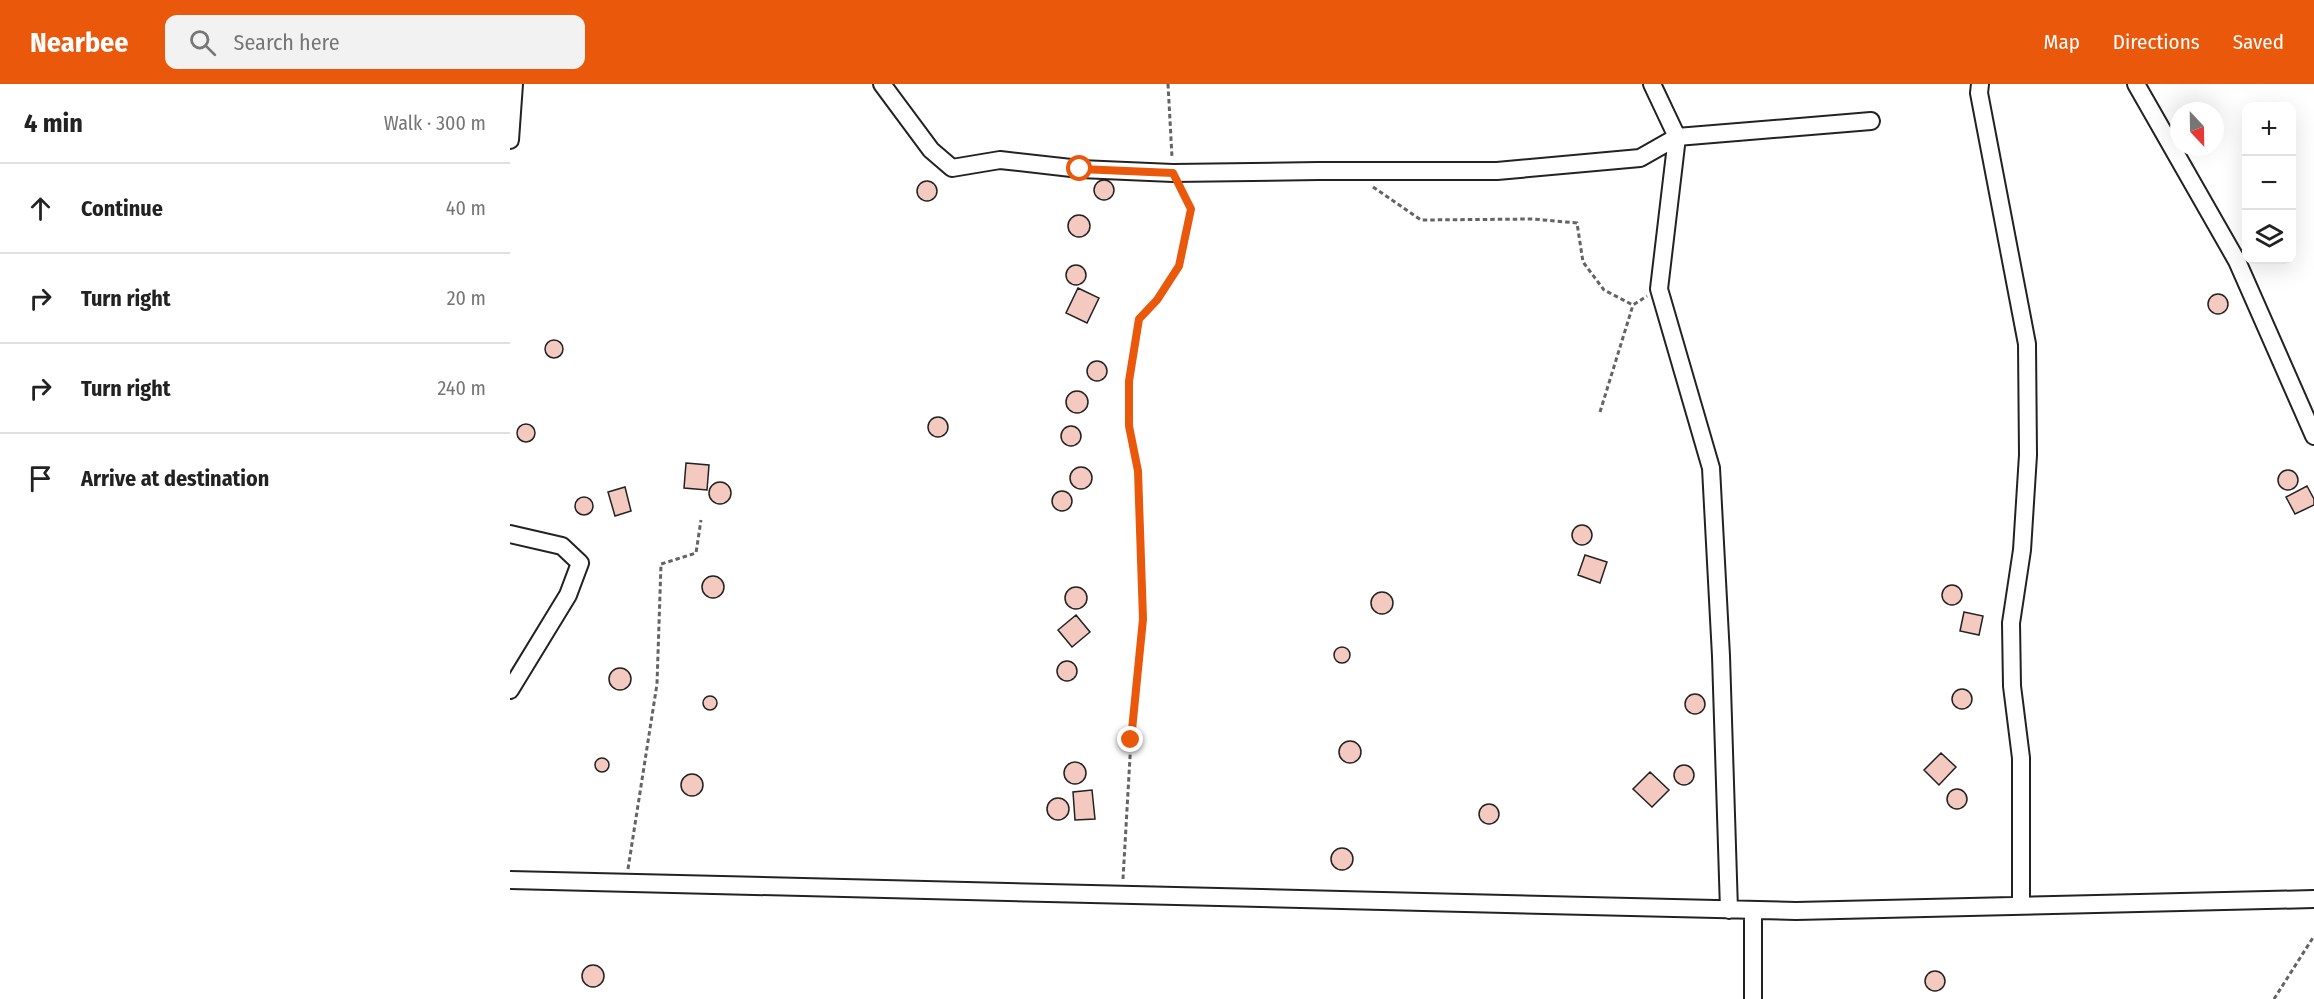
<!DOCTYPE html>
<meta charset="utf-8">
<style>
:root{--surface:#fff;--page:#f2f2f2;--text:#222;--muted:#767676;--line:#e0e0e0;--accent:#ea580c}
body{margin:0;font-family:"Fira Sans Condensed",sans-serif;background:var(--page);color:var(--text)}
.controls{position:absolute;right:18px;top:18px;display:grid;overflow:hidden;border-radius:12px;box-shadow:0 6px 24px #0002}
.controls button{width:54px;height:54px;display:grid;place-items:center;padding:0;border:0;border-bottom:2px solid var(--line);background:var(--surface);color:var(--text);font:30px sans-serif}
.compass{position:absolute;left:1660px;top:18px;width:54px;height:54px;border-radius:50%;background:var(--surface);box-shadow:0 6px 24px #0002;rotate:158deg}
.stop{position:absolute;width:18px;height:18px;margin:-14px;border:4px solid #ea580c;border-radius:50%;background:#fff}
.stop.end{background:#ea580c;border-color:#fff;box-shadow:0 2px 6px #0008}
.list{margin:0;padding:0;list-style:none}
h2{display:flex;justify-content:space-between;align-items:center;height:78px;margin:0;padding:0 24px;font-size:26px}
h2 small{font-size:20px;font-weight:400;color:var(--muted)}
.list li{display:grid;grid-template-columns:39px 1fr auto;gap:18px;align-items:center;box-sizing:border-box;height:90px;padding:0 24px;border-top:2px solid var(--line)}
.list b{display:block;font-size:22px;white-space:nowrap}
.list em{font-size:20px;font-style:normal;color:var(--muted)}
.icon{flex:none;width:33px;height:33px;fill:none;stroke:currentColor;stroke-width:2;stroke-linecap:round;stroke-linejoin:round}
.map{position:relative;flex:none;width:1804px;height:915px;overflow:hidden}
header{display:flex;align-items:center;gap:36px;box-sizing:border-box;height:84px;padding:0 30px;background:var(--accent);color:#fff}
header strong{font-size:28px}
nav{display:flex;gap:33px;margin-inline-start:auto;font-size:21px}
.search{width:420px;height:54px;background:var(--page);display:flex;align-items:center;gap:15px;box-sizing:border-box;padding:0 21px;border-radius:12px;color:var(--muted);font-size:22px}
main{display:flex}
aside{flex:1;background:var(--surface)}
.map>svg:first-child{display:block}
</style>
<header>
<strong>Nearbee</strong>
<div class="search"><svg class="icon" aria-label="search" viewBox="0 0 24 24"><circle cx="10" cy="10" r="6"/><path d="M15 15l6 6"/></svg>Search here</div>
<nav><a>Map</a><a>Directions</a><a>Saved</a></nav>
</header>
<main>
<aside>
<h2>4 min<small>Walk · 300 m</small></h2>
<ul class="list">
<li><svg class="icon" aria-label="ahead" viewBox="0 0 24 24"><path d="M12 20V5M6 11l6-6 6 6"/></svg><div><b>Continue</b></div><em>40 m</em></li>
<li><svg class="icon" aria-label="right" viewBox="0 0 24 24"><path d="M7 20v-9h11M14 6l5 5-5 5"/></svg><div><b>Turn right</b></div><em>20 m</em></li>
<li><svg class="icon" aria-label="right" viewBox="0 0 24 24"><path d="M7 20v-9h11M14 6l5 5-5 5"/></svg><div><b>Turn right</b></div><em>240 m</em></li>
<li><svg class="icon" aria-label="arrive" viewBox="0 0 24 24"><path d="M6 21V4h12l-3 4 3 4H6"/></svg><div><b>Arrive at destination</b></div></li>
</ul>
</aside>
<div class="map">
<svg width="1804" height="915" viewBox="0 0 1804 915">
<rect width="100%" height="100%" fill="#fff"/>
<path fill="#f3c9c0" stroke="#222" stroke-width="1.5" d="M584 106a10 10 0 1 1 20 0a10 10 0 1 1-20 0Z
M407 107a10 10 0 1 1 20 0a10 10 0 1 1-20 0Z
M558 142a11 11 0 1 1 22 0a11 11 0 1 1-22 0Z
M556 191a10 10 0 1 1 20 0a10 10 0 1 1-20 0Z
M568 204 589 214 577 239 556 229Z
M1698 220a10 10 0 1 1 20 0a10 10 0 1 1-20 0Z
M35 265a9 9 0 1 1 18 0a9 9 0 1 1-18 0Z
M577 287a10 10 0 1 1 20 0a10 10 0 1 1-20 0Z
M556 318a11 11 0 1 1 22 0a11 11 0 1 1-22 0Z
M418 343a10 10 0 1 1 20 0a10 10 0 1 1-20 0Z
M7 349a9 9 0 1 1 18 0a9 9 0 1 1-18 0Z
M551 352a10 10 0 1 1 20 0a10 10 0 1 1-20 0Z
M176 379 199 381 197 406 174 404Z
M560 394a11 11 0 1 1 22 0a11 11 0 1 1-22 0Z
M1768 396a10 10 0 1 1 20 0a10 10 0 1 1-20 0Z
M199 409a11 11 0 1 1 22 0a11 11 0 1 1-22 0Z
M1797 402 1804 415V421L1785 430 1776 413Z
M115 403 121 427 105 432 98 408Z
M542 417a10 10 0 1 1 20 0a10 10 0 1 1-20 0Z
M65 422a9 9 0 1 1 18 0a9 9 0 1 1-18 0Z
M1062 451a10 10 0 1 1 20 0a10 10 0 1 1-20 0Z
M1075 471 1097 478 1090 499 1068 491Z
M192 503a11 11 0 1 1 22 0a11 11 0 1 1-22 0Z
M1432 511a10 10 0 1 1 20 0a10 10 0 1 1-20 0Z
M555 514a11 11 0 1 1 22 0a11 11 0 1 1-22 0Z
M861 519a11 11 0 1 1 22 0a11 11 0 1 1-22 0Z
M1454 528 1473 532 1469 551 1450 547Z
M566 531 580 548 562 563 548 546Z
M824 571a8 8 0 1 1 16 0a8 8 0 1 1-16 0Z
M547 587a10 10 0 1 1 20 0a10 10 0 1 1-20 0Z
M99 595a11 11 0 1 1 22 0a11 11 0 1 1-22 0Z
M1442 615a10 10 0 1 1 20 0a10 10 0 1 1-20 0Z
M1175 620a10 10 0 1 1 20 0a10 10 0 1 1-20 0Z
M193 619a7 7 0 1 1 14 0a7 7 0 1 1-14 0Z
M829 668a11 11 0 1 1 22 0a11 11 0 1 1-22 0Z
M1431 669 1446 683 1429 701 1414 686Z
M85 681a7 7 0 1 1 14 0a7 7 0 1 1-14 0Z
M554 689a11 11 0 1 1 22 0a11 11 0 1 1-22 0Z
M1164 691a10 10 0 1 1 20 0a10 10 0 1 1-20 0Z
M1140 688 1159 706 1142 723 1123 705Z
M171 701a11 11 0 1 1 22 0a11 11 0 1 1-22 0Z
M1437 715a10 10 0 1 1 20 0a10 10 0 1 1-20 0Z
M582 706 585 735 565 736 563 708Z
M537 725a11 11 0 1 1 22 0a11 11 0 1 1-22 0Z
M969 730a10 10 0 1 1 20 0a10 10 0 1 1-20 0Z
M821 775a11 11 0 1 1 22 0a11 11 0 1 1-22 0Z
M72 892a11 11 0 1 1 22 0a11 11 0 1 1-22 0Z
M1415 897a10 10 0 1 1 20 0a10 10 0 1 1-20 0Z"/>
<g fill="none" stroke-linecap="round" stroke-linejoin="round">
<g stroke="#222" stroke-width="20">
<path id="minor" d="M372 0 421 66 442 84 490 76 570 85 663 89 809 87H987L1130 74 1167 53 1361 37
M1142 0 1167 53 1149 205 1201 384 1211 572 1219 826
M1470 0 1469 9 1517 260 1518 371 1512 466 1501 539 1502 602 1511 674V822
M1626 0 1727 177 1804 352
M0 56 4 0
M0 450 52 462 70 479 58 511 0 606
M0 796 1286 827 1804 815
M1243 826V915"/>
</g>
<path stroke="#646464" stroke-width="3" stroke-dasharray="4.5 3" stroke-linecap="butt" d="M658 0 662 73
M863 103 911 136 1023 135 1067 139 1073 178 1094 206 1123 221 1137 212
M1090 328 1123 221
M118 785 147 600 151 480 186 469 191 436
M613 795 621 656 633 535 628 387 619 342V297L629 235 647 216 668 182 681 125 670 105
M1764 915 1804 852"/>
<use href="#minor" stroke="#fff" stroke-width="16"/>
</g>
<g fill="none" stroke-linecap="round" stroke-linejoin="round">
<path stroke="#ea580c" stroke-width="8" d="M570 85 663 89 681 125 669 182 647 216 629 235 619 297V342L628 387 633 535 621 656"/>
</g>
</svg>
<div class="controls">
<button>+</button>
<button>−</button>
<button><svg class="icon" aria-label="layers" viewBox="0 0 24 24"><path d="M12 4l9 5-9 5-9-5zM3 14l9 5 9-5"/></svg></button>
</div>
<svg class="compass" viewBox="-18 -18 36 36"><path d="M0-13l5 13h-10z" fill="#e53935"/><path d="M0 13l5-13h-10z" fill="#767676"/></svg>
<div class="stop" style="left:570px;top:85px"></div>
<div class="stop end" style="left:621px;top:656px"></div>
</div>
</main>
